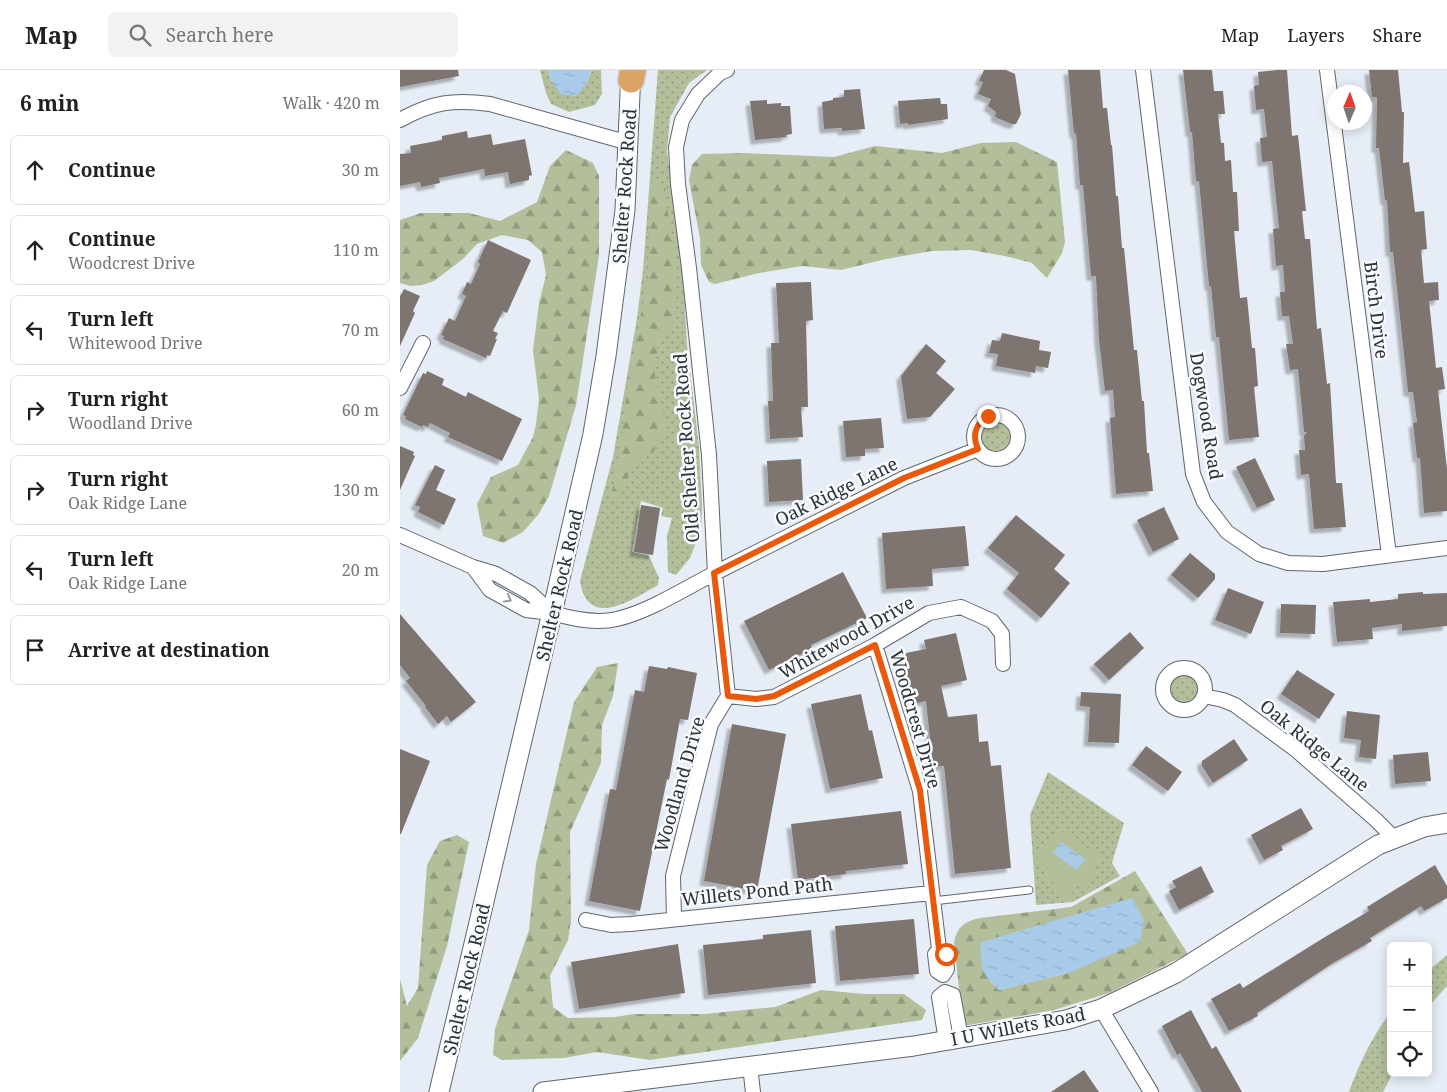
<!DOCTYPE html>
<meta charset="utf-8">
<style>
:root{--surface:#fff;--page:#f2f2f2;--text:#202124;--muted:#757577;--line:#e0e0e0}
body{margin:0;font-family:"Noto Serif",serif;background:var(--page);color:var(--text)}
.controls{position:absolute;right:15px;bottom:15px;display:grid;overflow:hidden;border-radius:8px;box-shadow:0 2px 12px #0003}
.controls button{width:45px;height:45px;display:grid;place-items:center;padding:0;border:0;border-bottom:1px solid var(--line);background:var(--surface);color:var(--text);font:25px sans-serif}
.compass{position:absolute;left:927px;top:15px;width:45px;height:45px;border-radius:50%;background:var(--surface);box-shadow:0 2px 12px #0003;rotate:2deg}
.stop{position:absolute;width:15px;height:15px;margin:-11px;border:4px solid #ea580c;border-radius:50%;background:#fff}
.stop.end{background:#ea580c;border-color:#fff;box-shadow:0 1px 5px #0008}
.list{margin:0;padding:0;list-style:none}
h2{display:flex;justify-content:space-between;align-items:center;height:65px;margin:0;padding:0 20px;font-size:21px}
h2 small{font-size:16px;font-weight:400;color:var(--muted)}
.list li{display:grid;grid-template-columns:32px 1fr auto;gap:15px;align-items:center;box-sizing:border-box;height:70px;margin:0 10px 10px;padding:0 10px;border:1px solid var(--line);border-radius:8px}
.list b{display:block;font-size:19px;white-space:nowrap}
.list p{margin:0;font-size:16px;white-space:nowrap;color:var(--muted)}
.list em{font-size:16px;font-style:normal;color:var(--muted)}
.icon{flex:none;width:28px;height:28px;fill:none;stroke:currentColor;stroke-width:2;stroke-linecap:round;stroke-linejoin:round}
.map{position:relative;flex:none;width:1047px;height:1022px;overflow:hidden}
header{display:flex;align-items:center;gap:30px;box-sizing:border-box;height:70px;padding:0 25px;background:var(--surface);border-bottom:1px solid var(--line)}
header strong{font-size:24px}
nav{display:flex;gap:28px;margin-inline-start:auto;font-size:18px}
.search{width:350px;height:45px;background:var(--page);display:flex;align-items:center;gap:12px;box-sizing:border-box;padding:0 18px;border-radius:8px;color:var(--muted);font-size:19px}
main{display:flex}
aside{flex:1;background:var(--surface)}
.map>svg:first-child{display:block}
</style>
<header>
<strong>Map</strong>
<div class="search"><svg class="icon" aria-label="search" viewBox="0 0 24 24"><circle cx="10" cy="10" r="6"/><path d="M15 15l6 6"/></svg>Search here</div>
<nav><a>Map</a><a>Layers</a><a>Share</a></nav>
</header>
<main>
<aside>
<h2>6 min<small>Walk · 420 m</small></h2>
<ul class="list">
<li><svg class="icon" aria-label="ahead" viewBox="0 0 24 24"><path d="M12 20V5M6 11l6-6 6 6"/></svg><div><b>Continue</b></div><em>30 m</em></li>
<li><svg class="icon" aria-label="ahead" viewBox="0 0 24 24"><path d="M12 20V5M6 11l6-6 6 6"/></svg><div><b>Continue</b><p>Woodcrest Drive</p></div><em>110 m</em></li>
<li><svg class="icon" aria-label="left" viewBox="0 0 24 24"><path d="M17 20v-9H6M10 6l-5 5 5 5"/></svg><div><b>Turn left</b><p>Whitewood Drive</p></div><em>70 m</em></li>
<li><svg class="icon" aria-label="right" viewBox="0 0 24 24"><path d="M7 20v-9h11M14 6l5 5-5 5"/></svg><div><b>Turn right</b><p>Woodland Drive</p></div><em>60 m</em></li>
<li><svg class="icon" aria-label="right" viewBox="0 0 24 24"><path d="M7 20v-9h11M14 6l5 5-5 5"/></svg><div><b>Turn right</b><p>Oak Ridge Lane</p></div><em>130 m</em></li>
<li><svg class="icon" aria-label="left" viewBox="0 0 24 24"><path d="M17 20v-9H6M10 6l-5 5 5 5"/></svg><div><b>Turn left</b><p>Oak Ridge Lane</p></div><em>20 m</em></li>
<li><svg class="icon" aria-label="arrive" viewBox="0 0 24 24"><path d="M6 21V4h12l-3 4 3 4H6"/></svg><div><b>Arrive at destination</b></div></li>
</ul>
</aside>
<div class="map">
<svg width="1047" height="1022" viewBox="0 0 1047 1022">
<defs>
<pattern id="green-dots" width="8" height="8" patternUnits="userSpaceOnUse" patternTransform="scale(1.25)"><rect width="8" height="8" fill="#b2bf9a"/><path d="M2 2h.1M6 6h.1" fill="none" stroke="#919c7e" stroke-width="1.8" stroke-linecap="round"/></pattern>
<pattern id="forest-firs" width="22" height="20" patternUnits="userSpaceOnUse" patternTransform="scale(1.25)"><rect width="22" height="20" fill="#b2bf9a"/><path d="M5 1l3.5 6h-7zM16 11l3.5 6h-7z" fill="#919c7e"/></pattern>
<pattern id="water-ripples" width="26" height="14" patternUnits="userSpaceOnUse" patternTransform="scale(1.25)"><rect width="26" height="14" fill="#a9cbea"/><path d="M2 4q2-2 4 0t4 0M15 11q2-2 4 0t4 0" fill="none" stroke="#92afc9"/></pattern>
<filter id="shadow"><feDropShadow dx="-4.5" dy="4.5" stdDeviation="1" flood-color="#0004"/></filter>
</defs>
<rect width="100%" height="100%" fill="#e6edf6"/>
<path fill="url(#green-dots)" d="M140 0H148L152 12 186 14 192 0H201L202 24 195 35 169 42 151 34 146 23Z
M258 0H307L289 13 270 47 267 81 283 200 287 276 299 377 302 435 301 459 290 488 276 505 268 502 267 466 272 448 261 446 263 438 241 431 232 482 249 486 259 508 258 515C233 529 188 561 180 511L213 387 237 248 243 200Z
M574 367a22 22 0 1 1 44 0a22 22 0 1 1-44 0Z
M763 619a21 21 0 1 1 42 0a21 21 0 1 1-42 0Z
M648 702 724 753 712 793 720 806 673 832 636 835 630 745Z
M1047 885V916L1028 937V901Z
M991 942V1003H993L983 1022H949C959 994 972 966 991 942Z"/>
<path fill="url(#forest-firs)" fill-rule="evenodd" d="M616 72 657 92 665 172 662 183 647 208 632 193 605 186 571 180 532 181 486 189 441 200 402 196 359 203 315 214 309 212 301 195 300 168 289 110 292 95 302 84 343 83 434 87 475 76 542 83 581 73Z
M166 80 193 93 199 106V185L176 335 149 426 138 445 123 462 103 473 83 466 77 434 91 407 118 395 133 367 136 354 139 329 133 280 139 233 146 205 142 182 128 170 102 165 77 174 63 189 34 211 22 215 10 216 0 213V150L21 143H69L100 151 137 132 150 96Z
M253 110 265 114 267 138 278 203 273 255 258 270 255 307 266 355 260 376 234 394 217 430 211 426 220 383 228 312 248 209 251 120Z
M218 593 213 626 202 655 201 693 170 762 171 850 168 870 150 906 153 937 168 948 215 947 234 944H305L375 937 421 920 464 924H504L526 940 522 950 250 990 197 982 164 988 102 990 93 985 95 959 129 860 136 794 174 632 197 597Z
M57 765 69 772 47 876 18 968 0 991V909L7 936 18 918 27 795 40 771Z
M735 801 788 884 709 923 654 940 563 956 554 872C557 857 565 851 580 848L671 837ZM668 903 599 920 590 911Z"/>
<path fill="#b2bf9a" d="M658 758 701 788 695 798 699 801 685 822 677 816 667 831 653 822 657 815 643 806 648 798 636 790Z"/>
<path fill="url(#water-ripples)" d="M148 0H192L186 14 176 26 161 24 152 12Z
M661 772 685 789 677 800 653 783Z
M732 828 744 850 740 872 668 903 599 920C582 904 579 895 581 872Z"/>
<path fill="#7e746f" filter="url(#shadow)" d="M0 0H58L59 6 0 17Z
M584 0H606L615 4 621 44 616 54H612L597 48 595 46 596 42 588 36 591 29 578 24 583 12 579 11Z
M668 0H700L703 38H707L711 75H712L716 126H718L722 178H724L734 280H737L742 331H744L747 383H749L753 421 716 424 710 348 715 347 713 320 705 321 699 270 696 206H691L683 115H680L676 63 674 64Z
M783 0H812L814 21H823L825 44H818L821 73H824L825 91 831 90 833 122H837L839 161H834L840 228 847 227 852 278H855L858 316 854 317 859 367 829 370 819 267H816L811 216H809L799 111H796L792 62H790Z
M877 0H887L892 66 898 65 906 141H902L905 169H910L917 259 921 258 927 314 930 313 936 413H942L946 457 914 459 909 404 901 405 899 380H905L904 366 907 362H904L898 299 890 300 886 274H893L889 246H882L880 222H885L883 195 876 196 873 159 879 158 872 91 862 92 860 68 867 67 864 39 856 40 854 16 859 15 858 2Z
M969 0H998L1002 42H1004L1003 93 1009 92 1015 142 1024 141 1027 179 1021 180 1024 213 1038 212 1039 230 1029 231 1036 298 1042 297 1045 319 1038 320 1047 399V441L1024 443 1020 388H1017L1013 353 1017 352 1013 322H1008L993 182H990L987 130 985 131 979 78H976L977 27H972Z
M460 19 465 59 442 61V58L424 59 422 32 433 30V28L444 27V20Z
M540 28 541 34H547L548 49 508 55V53L500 54 498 31Z
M367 30V34L381 33V36H390L392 64 386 65V67L355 70 350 31Z
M67 61 68 68 91 64 93 75 125 69 132 105 129 106V110L110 114 108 102 85 106 84 99 39 108 40 113 21 117 20 112 0 116V84L11 83 10 76 42 70V66Z
M88 170 131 190 107 243 103 241 93 261 98 263 95 269H97L90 286 87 285 86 288 43 269 44 266 41 265 49 248 55 251 66 226 62 224 67 212 71 214 80 194 78 192Z
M411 212 413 250 406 251 408 337H401L403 367 370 369 368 331H373L371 273H379L376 213Z
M4 219 20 226 13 241 15 243 0 276V227Z
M602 263 640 271 639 280 651 282 648 298 636 296 635 303 596 296 598 284 589 283 592 270 600 271Z
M526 274 546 291 536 303 555 319 530 347 507 349 501 306Z
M27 301 44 309 42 315 66 327 68 322 122 349 102 391 48 367 50 363 30 353 28 357 23 355 22 357 5 349 6 346 3 345 23 303 26 304Z
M481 348 484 378 465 379V386L446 387 443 351Z
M0 376 14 382 13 385 15 386 0 420Z
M855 388 875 430 857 438 836 397Z
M401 389 403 430 369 432 367 391Z
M35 395 45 400 36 420 56 429 44 455 18 442 20 437 15 435Z
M241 435 260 438 253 485 234 482Z
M764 437 779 469 753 482 737 450Z
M616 445 665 485 654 499 670 513 641 548 607 519 619 503 588 478Z
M565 456 569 496 532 499 533 516 486 519 482 463Z
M790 483 815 504V509L798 528 771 505Z
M443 502 467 548 411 575 412 579 369 600 344 551Z
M828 518 864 532 851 564 815 550Z
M1023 522V524L1047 523V556L1002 561V554L972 558 973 569 937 572 933 532 970 529V532L998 529V524Z
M881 534 916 535 915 564 880 563Z
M0 544 76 632 51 652 47 646 38 654 25 637 26 636 6 611 10 608 0 595Z
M730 562 744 578 709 610 694 594Z
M556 563 567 610 541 616 548 647 577 644 579 672 588 671 591 696 601 695 611 798 555 804 544 696 533 697 526 631 512 634 501 584 526 579 524 570Z
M249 596 267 599 268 597 297 603 288 650 280 649 269 710 267 709 240 841 189 831 210 719 216 720 235 620 244 622Z
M897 600 935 624 919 649 881 624Z
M681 622 721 624 719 673 688 672 690 637 680 636Z
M461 624 469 661 472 660 483 708 430 719 411 634Z
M947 641 980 645 976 689 959 687 961 670 944 668Z
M332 654 386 664 357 821 304 811Z
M834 669 848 690 813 713 802 696V691Z
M746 676 782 702 768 721 732 695Z
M0 679 30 691 1 764H0Z
M1028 682 1031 711 995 714 993 685Z
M901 738 913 759 881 776 883 780 864 790 851 765Z
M501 741 508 794 446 801V804L398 810 391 754Z
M1035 795 1047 816V828L1024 841 1021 836 970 868 972 871 933 893 857 943 858 946 829 961 811 929 840 913 843 918 925 867 969 841 967 837Z
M801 796 814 822 779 840 769 821 776 817 772 811Z
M514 849 519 904 440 911 435 856Z
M411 860 416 913 308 925 303 875 363 869V865Z
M278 874 285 923 179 939 171 892Z
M791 940 812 979 816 976 842 1022H802L780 983 777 985 762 956Z
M684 1000 699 1022H651Z"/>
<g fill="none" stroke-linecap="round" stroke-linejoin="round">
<g stroke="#60666d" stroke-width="9">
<path id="lane" d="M533 831 629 820"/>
</g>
<g stroke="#60666d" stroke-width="16">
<path id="street" d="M743 0 793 404 804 432 827 462 859 484 888 493 923 494 1047 478
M927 0 989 485
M0 50C32 32 54 29 90 34L229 73
M0 318 23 273
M574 367a22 22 0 1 1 44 0a22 22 0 1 1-44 0Z
M0 465 73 497 96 504 130 523 152 543 126 540 90 520 73 497
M152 543C173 549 196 554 217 549 248 542 286 518 315 503L309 385 289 198 278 114 276 77 282 50 298 24 320 3 327 0
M475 575 520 721 539 879
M763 619a21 21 0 1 1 42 0a21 21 0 1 1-42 0Z
M328 626 356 629 374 627 475 575 529 543 561 537 592 551 602 564 603 594
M804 626 823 630 835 635 896 680 976 750 994 768
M274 849 273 806 311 654 328 626 315 503 504 408 578 379
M186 850 211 855 231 854 531 823
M539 879 545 884 547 899 543 905 537 901 535 884Z
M701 939 751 1022
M546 971 539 927 545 922 553 925 561 968
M350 996 353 1022"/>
</g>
<g stroke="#60666d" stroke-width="21">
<path id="secondary" d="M39 1022 152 543 193 364 206 286 225 140 231 0
M143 1022 514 976 666 950 701 939 776 903 978 775 1024 757 1047 753"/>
</g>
<g stroke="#c9c9ca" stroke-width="28">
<path id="highway" d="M231 10 233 0"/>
</g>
<use href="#lane" stroke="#fff" stroke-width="7"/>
<use href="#street" stroke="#fff" stroke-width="14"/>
<use href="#secondary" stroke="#fff" stroke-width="19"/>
<use href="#highway" stroke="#dda366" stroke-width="25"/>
</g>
<defs><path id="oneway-chevron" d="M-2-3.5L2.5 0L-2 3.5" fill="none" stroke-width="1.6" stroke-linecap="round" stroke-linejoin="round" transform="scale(1.25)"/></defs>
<use stroke="#96989a" href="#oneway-chevron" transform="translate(108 529) rotate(29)"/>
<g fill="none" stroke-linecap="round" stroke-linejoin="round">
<path stroke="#ea580c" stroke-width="6" d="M546 884 539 879 520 720 475 575 374 626 356 629 328 626 314 503 504 408 578 379C572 366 575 354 588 346"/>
</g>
<g text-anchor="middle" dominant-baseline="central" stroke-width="5" stroke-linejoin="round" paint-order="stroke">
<g font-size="18" fill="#2e3134" stroke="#f7fafe">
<text transform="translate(224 116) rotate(-86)">Shelter Rock Road</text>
<text transform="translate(977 240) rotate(83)">Birch Drive</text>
<text transform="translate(807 346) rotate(81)">Dogwood Road</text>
<text transform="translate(286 378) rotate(-94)">Old Shelter Rock Road</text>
<text transform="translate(436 421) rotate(-26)">Oak Ridge Lane</text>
<text transform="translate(159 515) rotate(-77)">Shelter Rock Road</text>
<text transform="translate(446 567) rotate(-29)">Whitewood Drive</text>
<text transform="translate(516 649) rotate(74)">Woodcrest Drive</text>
<text transform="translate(915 675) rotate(39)">Oak Ridge Lane</text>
<text transform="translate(279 714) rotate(-74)">Woodland Drive</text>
<text transform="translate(357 821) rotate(-6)">Willets Pond Path</text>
<text transform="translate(66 909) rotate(-77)">Shelter Rock Road</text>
<text transform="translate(618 956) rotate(-11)">I U Willets Road</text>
</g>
</g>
</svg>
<div class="controls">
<button>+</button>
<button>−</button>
<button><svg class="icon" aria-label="locate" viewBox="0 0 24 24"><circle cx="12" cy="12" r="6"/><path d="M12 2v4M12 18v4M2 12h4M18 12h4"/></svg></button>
</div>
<svg class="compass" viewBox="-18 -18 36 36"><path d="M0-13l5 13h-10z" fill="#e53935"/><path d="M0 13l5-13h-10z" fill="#757577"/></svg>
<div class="stop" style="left:546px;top:884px"></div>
<div class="stop end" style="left:588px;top:346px"></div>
</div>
</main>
